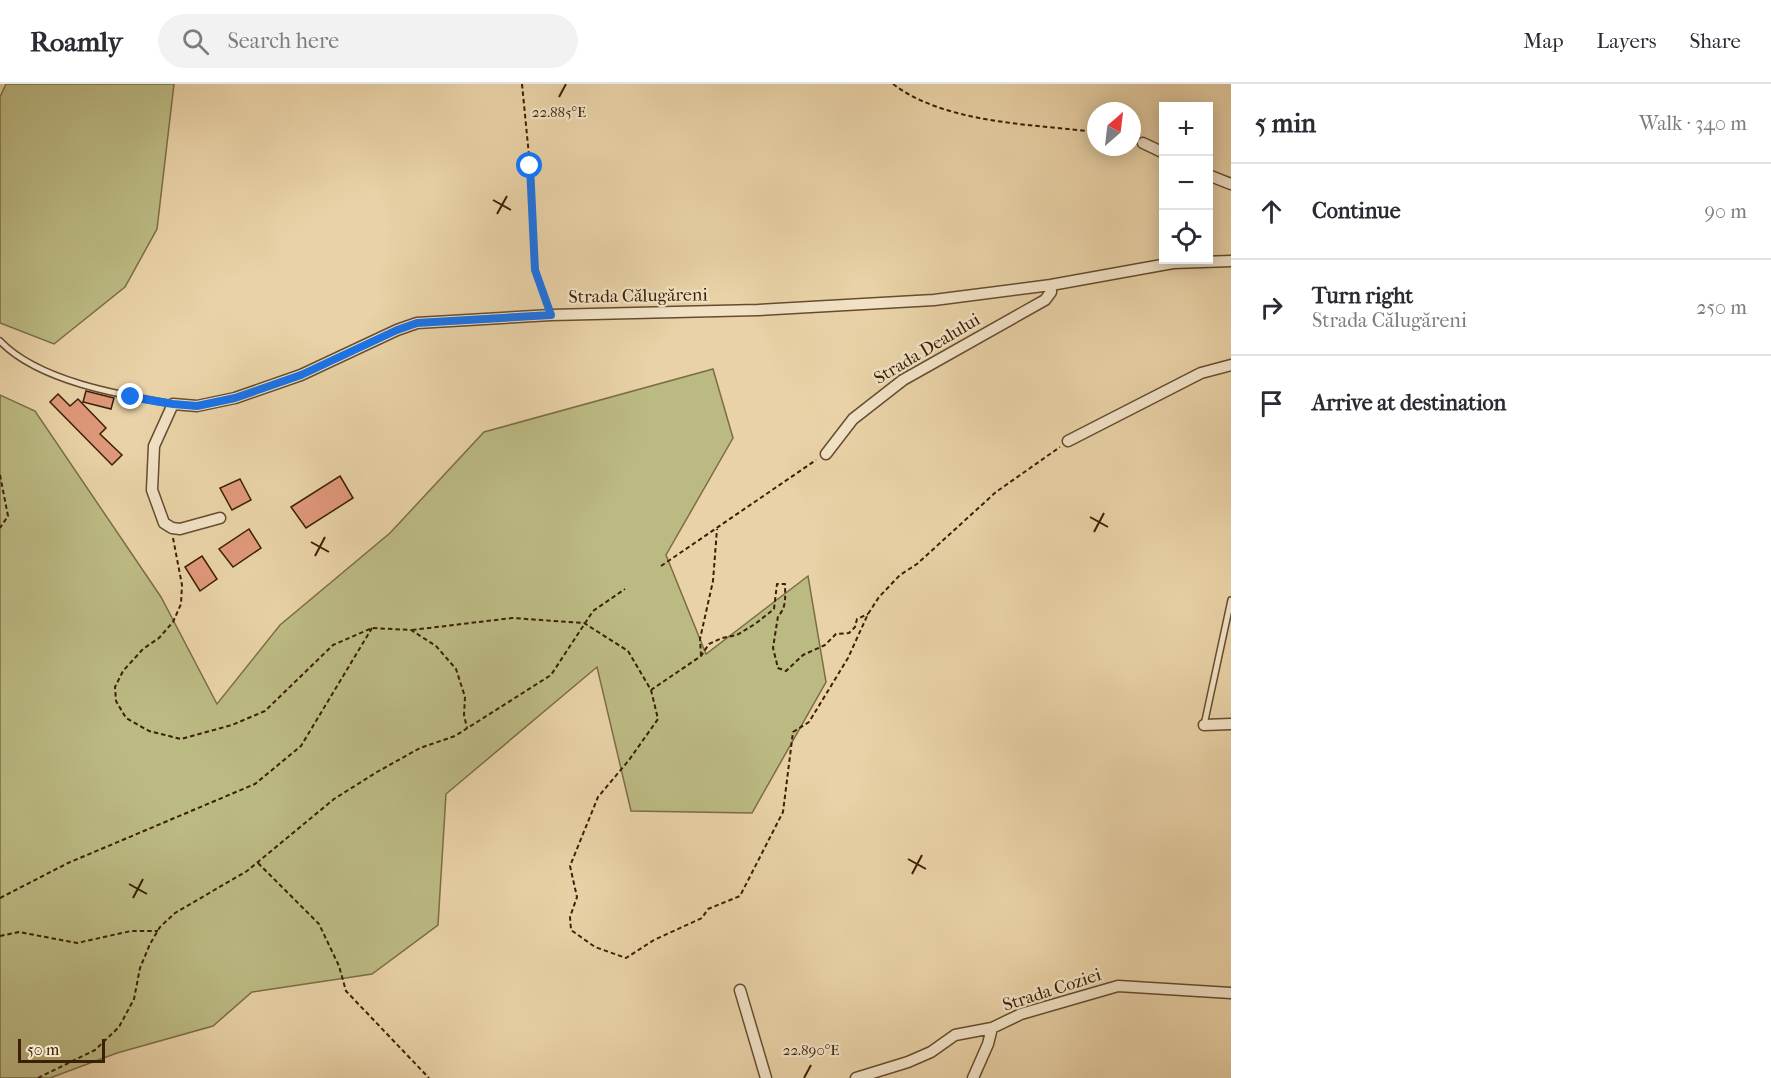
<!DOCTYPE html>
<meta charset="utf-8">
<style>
:root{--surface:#fff;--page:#f2f2f3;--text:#2b2b33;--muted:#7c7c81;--line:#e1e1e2}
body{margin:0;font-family:"IM FELL French Canon",serif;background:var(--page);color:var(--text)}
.controls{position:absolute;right:18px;top:18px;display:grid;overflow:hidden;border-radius:0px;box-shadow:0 3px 15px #0003}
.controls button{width:54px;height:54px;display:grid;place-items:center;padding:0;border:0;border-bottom:2px solid var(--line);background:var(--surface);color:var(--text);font:30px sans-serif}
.compass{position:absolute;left:1087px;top:18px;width:54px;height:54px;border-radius:50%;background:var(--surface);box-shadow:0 3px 15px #0003;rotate:28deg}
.scale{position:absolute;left:18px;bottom:15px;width:87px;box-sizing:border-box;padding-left:6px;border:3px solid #3b2005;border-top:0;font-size:16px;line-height:21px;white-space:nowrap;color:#3b2005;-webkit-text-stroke:4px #f1e2c6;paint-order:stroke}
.stop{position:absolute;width:18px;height:18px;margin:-14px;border:4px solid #1a73e8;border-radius:50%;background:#fff}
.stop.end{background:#1a73e8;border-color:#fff;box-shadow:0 2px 6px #0008}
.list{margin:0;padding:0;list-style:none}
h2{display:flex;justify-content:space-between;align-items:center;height:78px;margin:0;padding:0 24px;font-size:26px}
h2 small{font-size:20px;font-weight:400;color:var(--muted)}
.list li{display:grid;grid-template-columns:39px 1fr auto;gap:18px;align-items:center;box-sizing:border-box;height:96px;padding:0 24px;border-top:2px solid var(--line)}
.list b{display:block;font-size:22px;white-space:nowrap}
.list p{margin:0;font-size:20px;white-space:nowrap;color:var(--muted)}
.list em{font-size:20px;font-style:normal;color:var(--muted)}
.icon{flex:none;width:33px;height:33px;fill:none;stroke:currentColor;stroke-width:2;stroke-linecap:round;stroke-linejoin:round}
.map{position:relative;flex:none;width:1231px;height:994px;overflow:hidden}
header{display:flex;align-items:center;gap:36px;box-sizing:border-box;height:84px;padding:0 30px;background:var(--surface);border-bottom:2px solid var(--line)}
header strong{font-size:28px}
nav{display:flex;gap:33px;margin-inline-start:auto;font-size:21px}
.search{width:420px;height:54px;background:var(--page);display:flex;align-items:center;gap:15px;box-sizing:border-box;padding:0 21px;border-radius:33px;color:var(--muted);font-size:22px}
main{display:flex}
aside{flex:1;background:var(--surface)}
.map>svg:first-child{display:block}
</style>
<header>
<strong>Roamly</strong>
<div class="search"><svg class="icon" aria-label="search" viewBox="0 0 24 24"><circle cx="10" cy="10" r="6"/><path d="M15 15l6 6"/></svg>Search here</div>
<nav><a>Map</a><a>Layers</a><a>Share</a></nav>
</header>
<main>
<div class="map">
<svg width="1231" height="994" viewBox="0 0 1231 994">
<rect width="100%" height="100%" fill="#e9d2a7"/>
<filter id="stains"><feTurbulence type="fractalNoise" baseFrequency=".00333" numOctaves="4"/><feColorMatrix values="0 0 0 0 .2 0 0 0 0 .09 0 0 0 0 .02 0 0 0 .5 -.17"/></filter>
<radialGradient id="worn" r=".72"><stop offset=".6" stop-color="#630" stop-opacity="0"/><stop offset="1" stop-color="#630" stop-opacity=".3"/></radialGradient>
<path fill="#bcba83" stroke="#7c6d44" stroke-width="1.5" d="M6 0H174L157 145 125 203 54 260 0 239V13Z
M713 285 733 354 666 471 706 570 808 492 826 598 752 729 631 727 597 583 446 710 438 841 372 890 252 908 213 942 117 969 50 994H0V311L35 327 161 513 217 620 280 541 390 449 484 348Z"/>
<path fill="#e0987b" stroke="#3b2005" stroke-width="1.5" d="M86 307 114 314 111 325 83 318Z
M58 310 70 322 78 315 106 344 100 350 122 371 112 381 50 318Z
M340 392 353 414 306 444 291 423Z
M240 395 251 416 232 426 220 404Z
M249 445 261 464 233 483 219 465Z
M202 472 217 495 200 507 185 483Z"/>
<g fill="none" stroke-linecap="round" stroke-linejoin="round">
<g stroke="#664c2e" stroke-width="8">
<path id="lane" d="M0 257C38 297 120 311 173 320
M1204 641 1231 516"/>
</g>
<g stroke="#664c2e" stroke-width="13">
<path id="street" d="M1143 59 1164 69
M1208 91 1231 100
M1068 357 1201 289 1231 281
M826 370 853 335 903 296 1045 216 1051 208V201
M220 434 180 445 172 444 164 439 152 406 154 362 173 320 197 322 235 314 301 291 397 246 417 239 551 231 758 226 934 216 1051 201 1173 179 1231 177
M1204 641 1231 640
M740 906 766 994
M856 994 908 978 931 968 955 951 992 944 1021 930 1118 902 1231 909
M973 994 988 960 992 944"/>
</g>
<path stroke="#3b2005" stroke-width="2" stroke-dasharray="4.5 3" stroke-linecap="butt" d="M522 0 530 82 535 186 547 220
M893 0C946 40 1032 40 1096 48
M0 391 8 432 0 444
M173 454 182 501 181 520 173 538 159 554 143 565 123 587 115 603 116 617 126 634 149 647 181 655 232 641 265 627 333 561 372 544 411 546 436 562 456 585 465 613 464 631 467 644
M661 482 816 376
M412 546 512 534 584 539 628 567 651 606 701 572 709 560 722 554 737 551 755 540 774 525 777 500H785C785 511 787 524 778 532L773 564 778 584 786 587 803 571 825 561 836 550 849 549 855 543 857 535 868 530
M701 572 700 555 713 497 717 445
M651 606 658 635 629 676 598 713 570 782 577 813 570 833 571 846 595 863 626 874 654 856 702 834 708 825 740 812 783 728 793 648 809 638 848 574 868 530 879 513 900 491 917 480 996 408 1060 363
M258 779 319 840 339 882 346 907 429 994
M0 814 68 779 255 700 301 662 372 544
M0 852 19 848 77 859 131 847H158
M38 994 95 966 119 943 134 915 140 884 150 860 160 843 175 829 247 787 334 715 377 688 420 664 455 652 551 591 593 527 625 505"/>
<use href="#lane" stroke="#f1e2c6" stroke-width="5"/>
<use href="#street" stroke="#f1e2c6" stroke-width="10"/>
</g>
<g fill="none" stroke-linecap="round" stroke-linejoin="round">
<path stroke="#1a73e8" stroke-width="8" d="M131 313 173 320 197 322 235 314 301 291 397 246 417 239 551 231 535 186 530 82"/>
</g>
<path fill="none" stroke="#3b2005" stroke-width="2" d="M559 13 566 0M493 116 511 126M497 130 507 112M1090 433 1108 443M1094 448 1104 429M311 458 329 468M315 472 325 453M908 775 926 785M912 790 922 771M129 800 147 810M133 814 143 795M804 994 811 981"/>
<g text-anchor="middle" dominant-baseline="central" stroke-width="4.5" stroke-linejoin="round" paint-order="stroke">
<g font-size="18" fill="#3b2005" stroke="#f1e2c6">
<text transform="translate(638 212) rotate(-1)">Strada Călugăreni</text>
<text transform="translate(927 265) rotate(-31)">Strada Dealului</text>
<text transform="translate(1052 906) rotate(-18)">Strada Coziei</text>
</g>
</g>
<g font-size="15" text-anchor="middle" fill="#3b2005" stroke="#f1e2c6" stroke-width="4.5" stroke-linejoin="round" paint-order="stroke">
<text x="559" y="33">22.885°E</text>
<text x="811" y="971">22.890°E</text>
</g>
<rect width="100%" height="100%" filter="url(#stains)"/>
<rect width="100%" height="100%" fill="url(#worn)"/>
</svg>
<div class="controls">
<button>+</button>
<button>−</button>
<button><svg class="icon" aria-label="locate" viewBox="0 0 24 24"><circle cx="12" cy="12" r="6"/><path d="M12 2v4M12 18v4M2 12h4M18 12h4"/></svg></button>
</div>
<svg class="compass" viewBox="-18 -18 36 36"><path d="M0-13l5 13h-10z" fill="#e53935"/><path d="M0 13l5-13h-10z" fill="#7c7c81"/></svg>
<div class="scale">50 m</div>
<div class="stop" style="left:530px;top:82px"></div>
<div class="stop end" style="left:131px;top:313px"></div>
</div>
<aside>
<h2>5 min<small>Walk · 340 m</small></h2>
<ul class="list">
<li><svg class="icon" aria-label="ahead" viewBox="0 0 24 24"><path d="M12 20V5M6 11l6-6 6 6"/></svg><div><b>Continue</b></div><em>90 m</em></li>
<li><svg class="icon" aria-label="right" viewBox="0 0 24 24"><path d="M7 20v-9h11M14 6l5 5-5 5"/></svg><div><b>Turn right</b><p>Strada Călugăreni</p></div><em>250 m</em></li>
<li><svg class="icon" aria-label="arrive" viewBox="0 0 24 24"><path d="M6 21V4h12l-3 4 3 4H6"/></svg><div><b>Arrive at destination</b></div></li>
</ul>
</aside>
</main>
